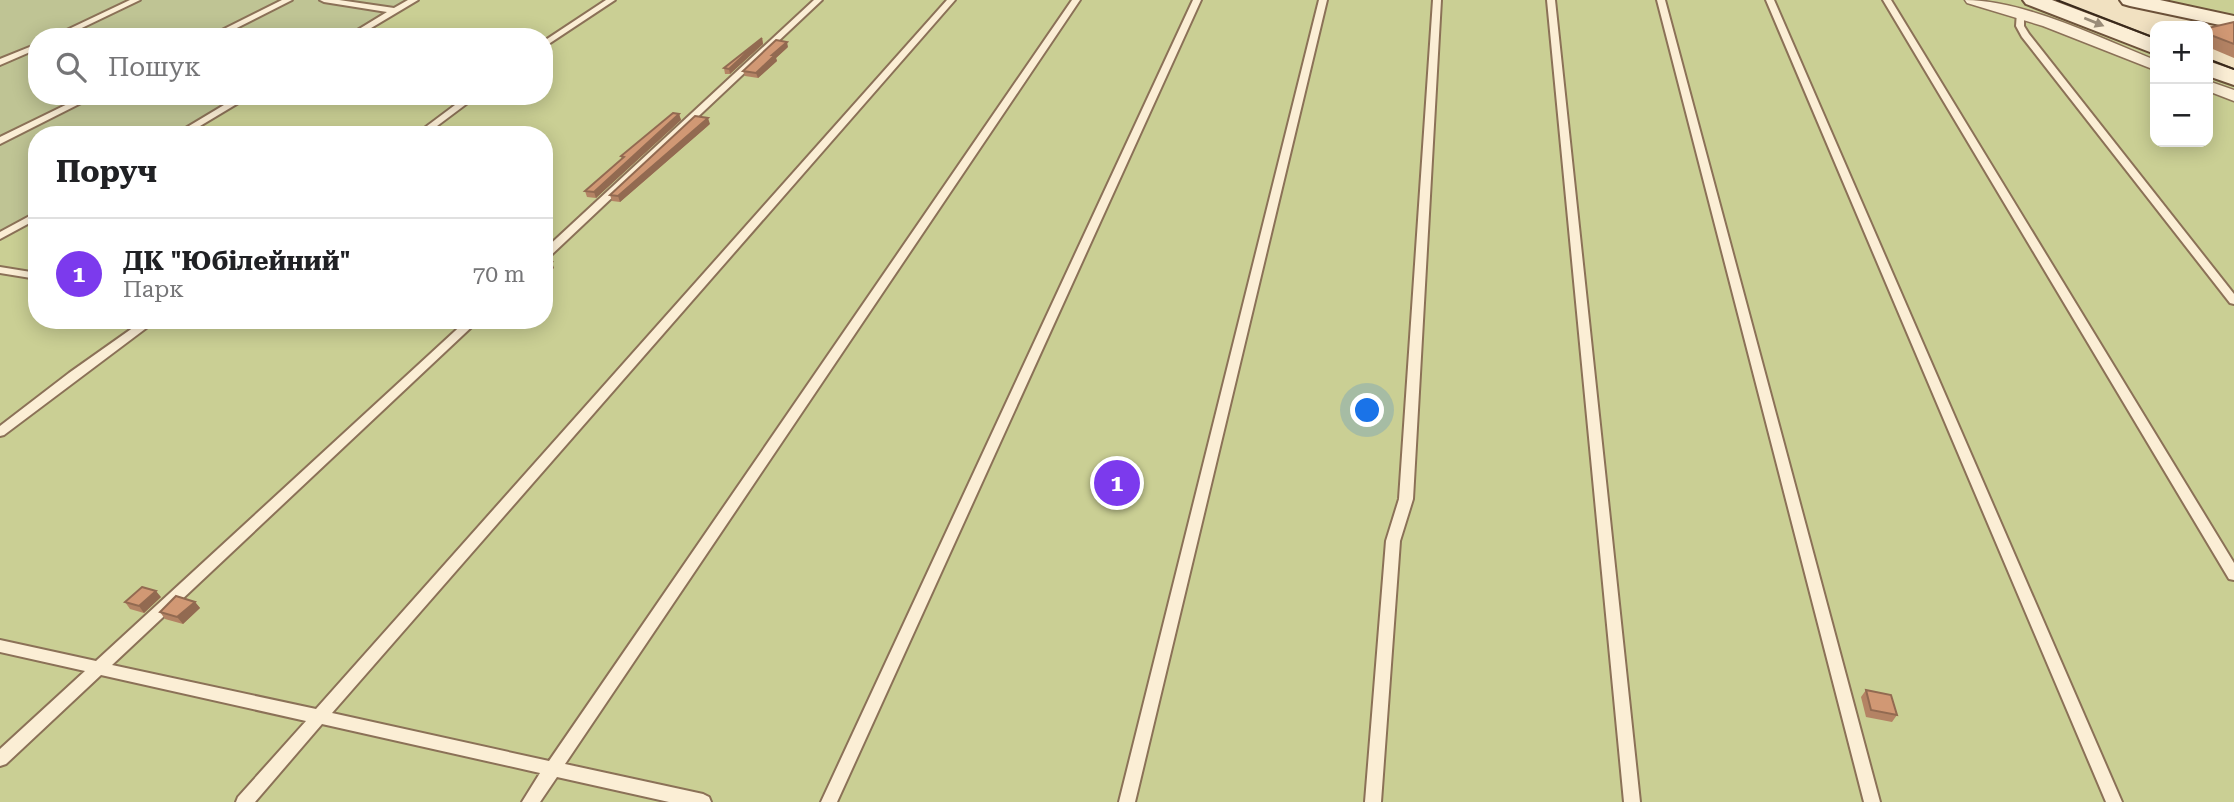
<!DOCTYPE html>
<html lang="uk">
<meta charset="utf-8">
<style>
:root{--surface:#fff;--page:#f6f6f6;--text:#202124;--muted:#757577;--line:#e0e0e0;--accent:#7c3aed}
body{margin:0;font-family:"Roboto Serif",serif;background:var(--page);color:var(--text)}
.controls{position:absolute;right:21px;top:21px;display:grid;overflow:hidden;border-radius:14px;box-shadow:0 4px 18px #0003}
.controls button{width:63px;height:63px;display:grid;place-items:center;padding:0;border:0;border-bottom:2px solid var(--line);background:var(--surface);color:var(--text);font:35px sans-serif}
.you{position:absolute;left:1368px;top:411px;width:24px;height:24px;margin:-18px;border:5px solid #fff;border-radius:50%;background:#1a73e8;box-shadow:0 0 0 10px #1a73e833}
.badge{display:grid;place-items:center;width:46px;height:46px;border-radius:50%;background:var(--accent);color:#fff;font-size:23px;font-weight:700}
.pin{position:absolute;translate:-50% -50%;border:4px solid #fff;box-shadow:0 2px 7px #0006}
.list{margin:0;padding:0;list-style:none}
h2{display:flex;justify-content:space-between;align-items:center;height:91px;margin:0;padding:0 28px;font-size:30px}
h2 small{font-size:23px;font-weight:400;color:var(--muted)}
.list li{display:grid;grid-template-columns:46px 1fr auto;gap:21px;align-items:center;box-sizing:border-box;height:112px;padding:0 28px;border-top:2px solid var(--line)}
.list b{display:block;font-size:26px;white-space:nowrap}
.list p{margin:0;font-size:23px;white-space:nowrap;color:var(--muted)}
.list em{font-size:23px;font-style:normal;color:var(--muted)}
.icon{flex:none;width:38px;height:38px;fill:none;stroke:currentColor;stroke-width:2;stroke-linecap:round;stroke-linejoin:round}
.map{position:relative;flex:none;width:2234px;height:802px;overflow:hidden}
.search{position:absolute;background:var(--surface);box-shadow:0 4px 18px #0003;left:28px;top:28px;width:525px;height:77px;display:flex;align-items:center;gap:18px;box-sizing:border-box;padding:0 24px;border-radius:28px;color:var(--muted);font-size:26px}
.panel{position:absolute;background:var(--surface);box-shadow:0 4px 18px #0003;left:28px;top:126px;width:525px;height:203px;border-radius:28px}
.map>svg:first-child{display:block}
</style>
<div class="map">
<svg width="2234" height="802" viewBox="0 0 2234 802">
<rect width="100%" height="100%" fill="#f1e1c1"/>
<path fill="#cacf94" d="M414 0H2033L2155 47V142H2208V68L2234 78V802H0V236L37 215V320H544V135H178L246 96H544V37H350Z
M2161 0H2234V22L2162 7Z"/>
<path fill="#bfc494" d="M0 0H414L350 37H37V96H246L178 135H37V215L0 236Z"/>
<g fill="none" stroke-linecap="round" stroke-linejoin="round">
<g stroke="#8b7157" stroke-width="4">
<path id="lane" d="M130 0H140L63 37H52Z
M282 0H292L219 37H208Z
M320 0H339L394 8 408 0H418L356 37H346L387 12 324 2Z
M606 0H615L544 47V41Z
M814 0H822L548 258 544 259V250Z
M947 0H955L332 713 549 761 1072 0H1080L565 764 703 794 709 797 711 802H669L557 777 540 802H522L540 773 322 724 255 802H236L238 797 306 721 101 675 6 764 0 766V749L85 671 0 652V640L96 661 467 320H479L112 665 316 709Z
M1193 0H1201L837 802H821Z
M1319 0H1327L1135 802H1119Z
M1433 0H1441L1413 499 1400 541 1381 802H1365L1386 541 1399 499Z
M1547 0H1555L1640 802H1624Z
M1657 0H1665L1880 802H1864Z
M1766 0H1774L2122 802H2106Z
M1883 0H1891L2234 563V580L2229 579Z
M2017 12 2024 14V26L2029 34 2234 294V304L2230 303 2022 37 2016 26Z
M37 44V49L0 65V59Z
M84 96H95L0 144V137Z
M239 96H250L185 135H174Z
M467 96H477L425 135H415Z
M37 212V219L0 239V232Z
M0 267 37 273V279L0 273Z
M144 320H157L4 435 0 436V426L69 373Z"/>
</g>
<g stroke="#8b7157" stroke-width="3">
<path id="street" d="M1965 0C2024 0 2100 38 2155 60V70L2043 26 1967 3Z
M2208 81 2234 90V101L2208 91Z"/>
</g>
<g stroke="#6d523a" stroke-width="4">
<path id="secondary" d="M2023 0H2052L2155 39V54L2026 4Z
M2120 0H2160L2234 16V28L2130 6 2123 4Z
M2208 61 2234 70V85L2208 76Z"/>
</g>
<use href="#lane" fill="#fbeed5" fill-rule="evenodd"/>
<use href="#street" fill="#fbeed5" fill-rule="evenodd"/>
<use href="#secondary" fill="#fbeed5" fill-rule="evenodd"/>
<path stroke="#3a2a1c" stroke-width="2" d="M2057 0 2155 38
M2208 59 2234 69"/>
</g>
<path fill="#b48364" d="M2234 22V58L2208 47V28Z
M762 38 763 44 730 74H725L724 68Z
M788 47 776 58 777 61 758 78 745 76 743 71Z
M679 114 681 120 596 198 587 197 585 191 622 159 621 156Z
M710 124 620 202 612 201 610 195Z
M161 597 144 613 130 609 125 602Z
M195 602 200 608 183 624 165 619 160 612Z
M1866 690 1897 715 1892 722 1866 717 1861 697Z"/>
<path fill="#926a51" d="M762 38 763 44 730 74 729 69Z
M787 42 788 47 776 58 777 61 758 78 756 73 772 55Z
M679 114 681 120 596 198 594 192Z
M708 118 710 124 620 202 618 196Z
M552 262 554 268 544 277V269Z
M156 591 161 597 144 613 139 606Z
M195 602 200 608 183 624 177 617Z"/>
<path fill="#d19874" stroke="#926a51" stroke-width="2" d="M2234 22V44L2208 34V28Z
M762 38 729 69 724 68Z
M776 40 787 42 772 55H775L756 73 743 71Z
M673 113 679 114 594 192 585 191 624 157 621 156Z
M695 116 708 118 618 196 610 195Z
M544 260 552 262 544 269Z
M142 587 156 591 139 606 125 602Z
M176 596 195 602 177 617 160 612Z
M1866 690 1891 695 1897 715 1871 710Z"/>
<defs><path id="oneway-solid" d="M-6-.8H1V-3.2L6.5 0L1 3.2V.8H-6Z" transform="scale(1.75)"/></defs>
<use fill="#9a8c78" href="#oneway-solid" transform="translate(2094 22) rotate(22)"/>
</svg>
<div class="controls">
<button>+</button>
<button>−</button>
</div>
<div class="you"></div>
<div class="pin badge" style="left:1117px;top:483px">1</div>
<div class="search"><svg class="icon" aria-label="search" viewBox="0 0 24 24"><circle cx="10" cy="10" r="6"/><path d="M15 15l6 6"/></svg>Пошук</div>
<section class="panel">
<h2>Поруч<small></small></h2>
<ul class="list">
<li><span class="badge">1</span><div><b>ДК &quot;Юбілейний&quot;</b><p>Парк</p></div><em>70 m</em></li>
</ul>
</section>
</div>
